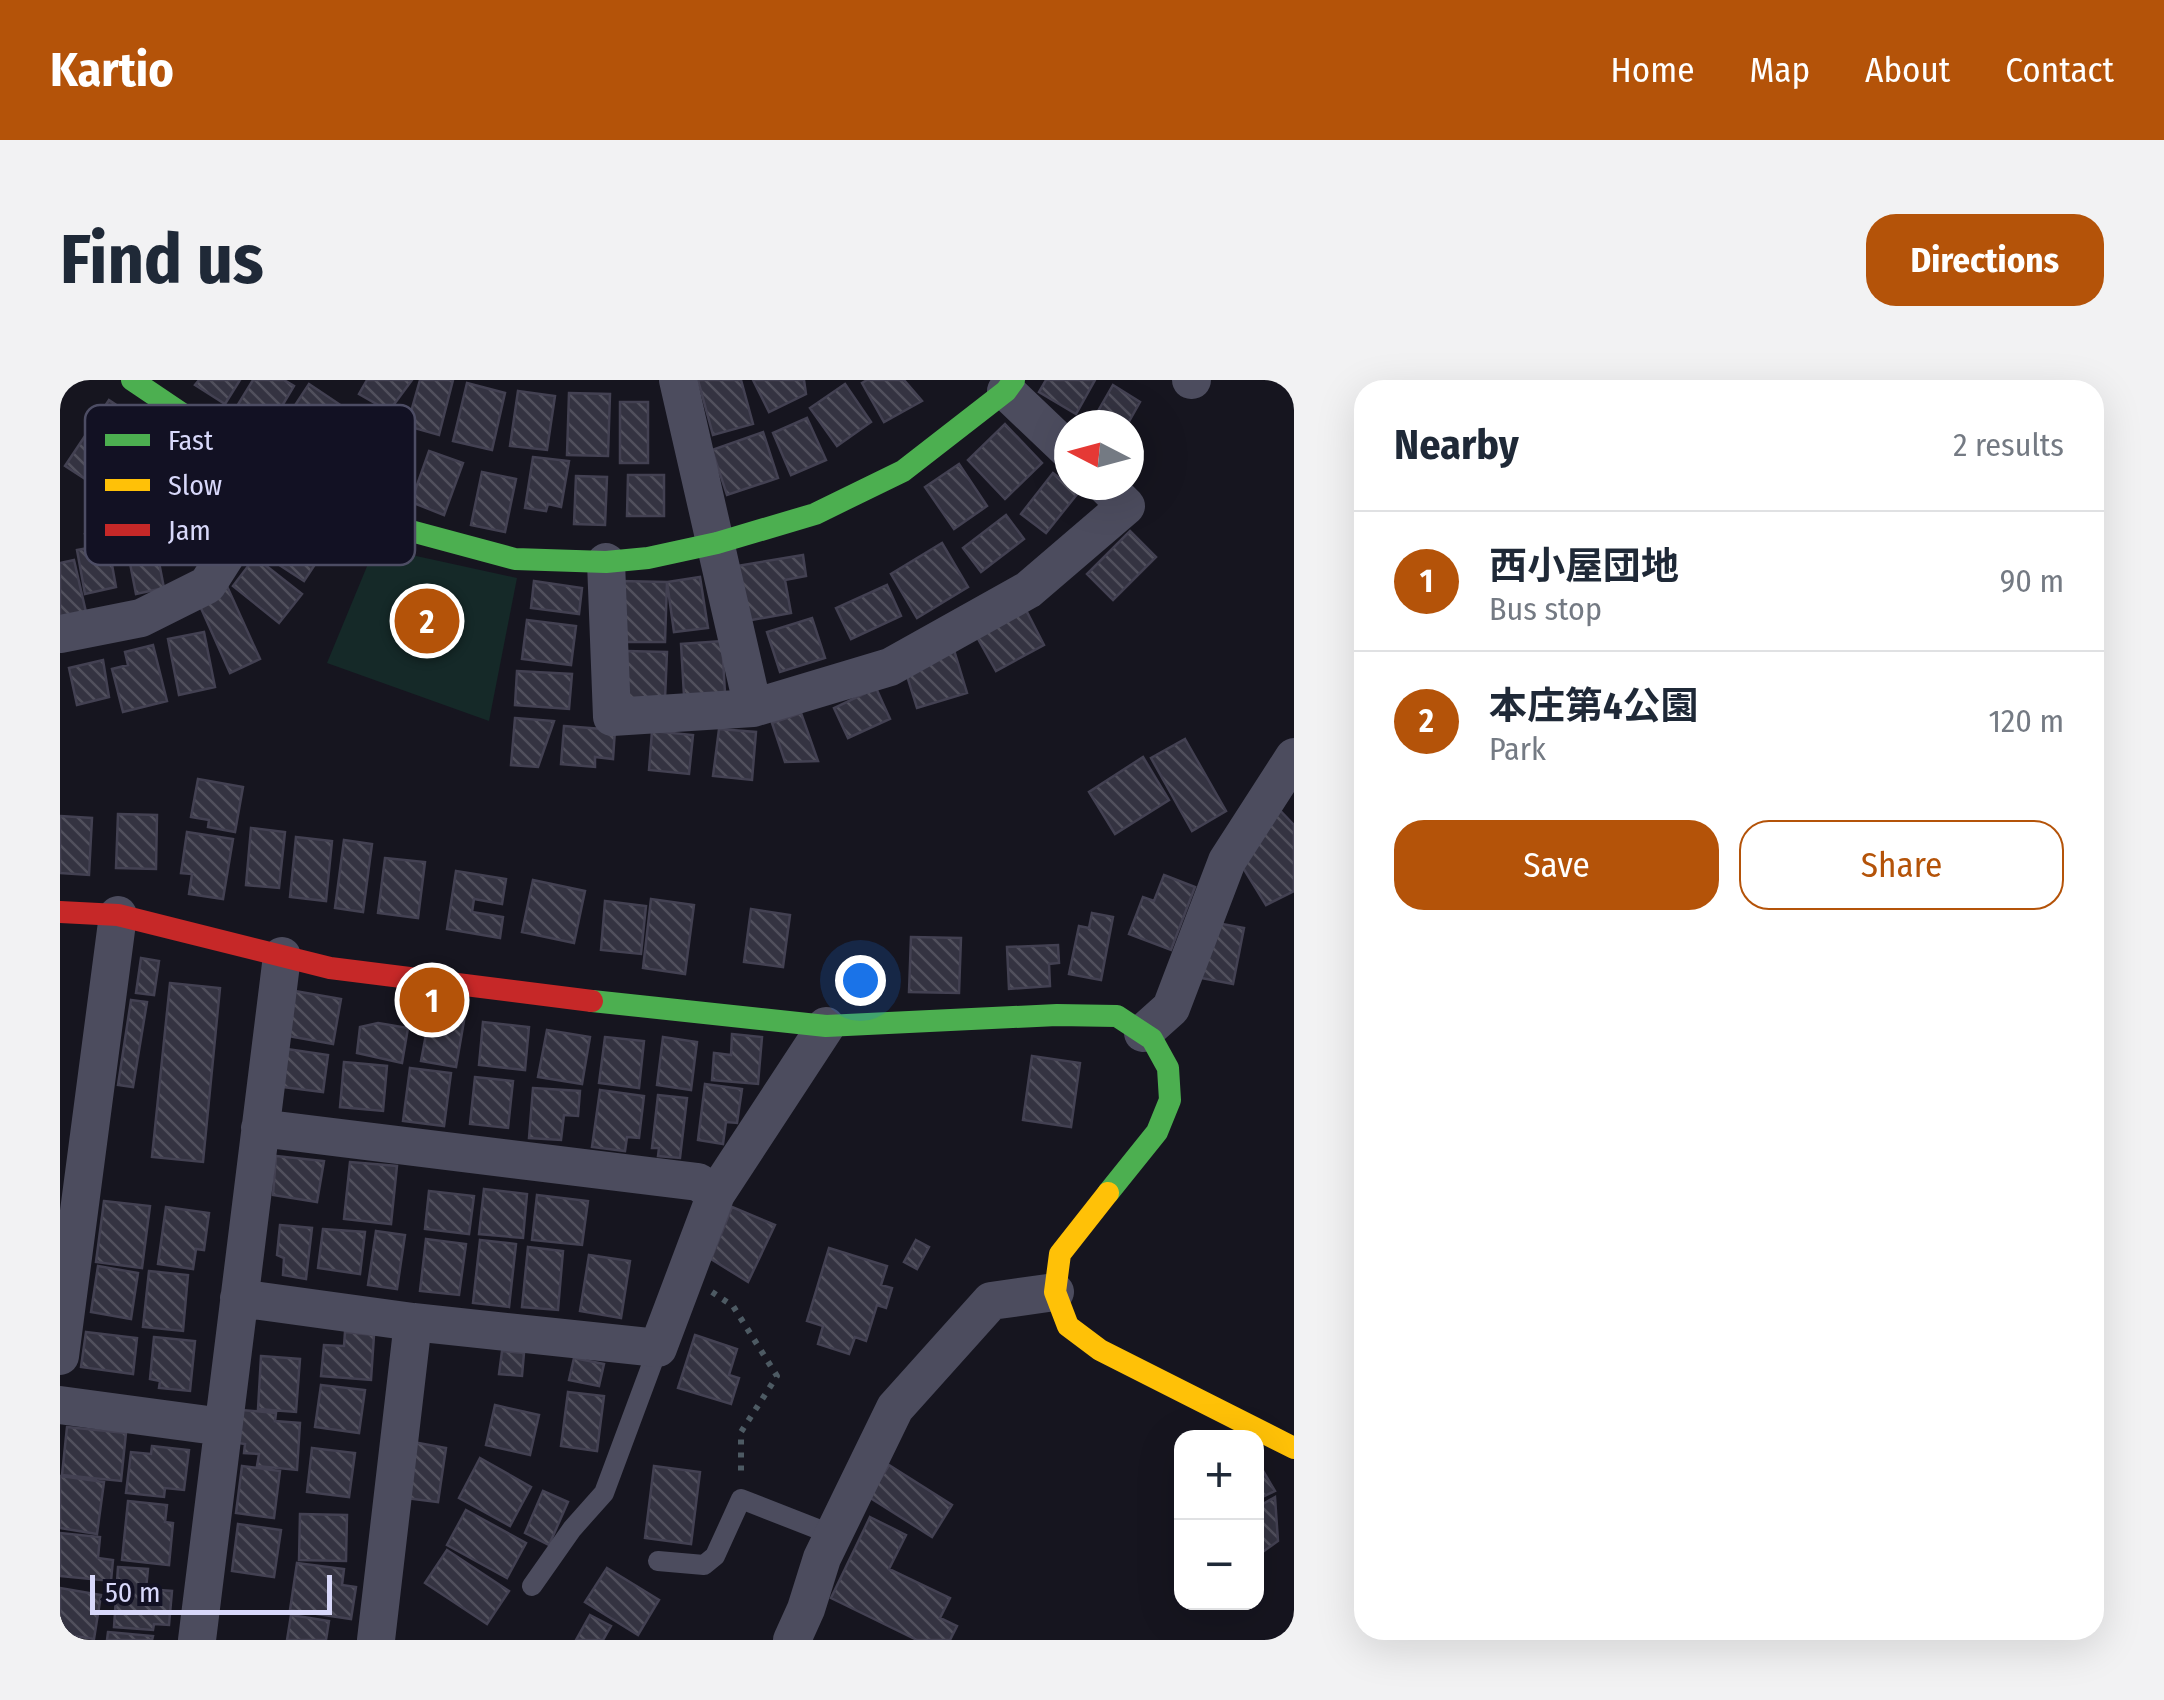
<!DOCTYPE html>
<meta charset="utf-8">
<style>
:root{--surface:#fff;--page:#f2f2f3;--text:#1f2937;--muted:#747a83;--line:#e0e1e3;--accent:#b45309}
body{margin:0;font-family:"Fira Sans Condensed","Noto Sans JP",sans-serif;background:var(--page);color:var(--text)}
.controls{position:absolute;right:30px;bottom:30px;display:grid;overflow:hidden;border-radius:20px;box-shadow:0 10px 40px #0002}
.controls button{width:90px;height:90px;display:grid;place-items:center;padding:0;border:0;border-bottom:2px solid var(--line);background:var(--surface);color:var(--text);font:50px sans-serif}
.compass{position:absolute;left:994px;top:30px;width:90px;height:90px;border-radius:50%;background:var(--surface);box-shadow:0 10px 40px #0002;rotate:276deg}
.scale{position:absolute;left:30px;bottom:25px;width:242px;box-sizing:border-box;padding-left:10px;border:5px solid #d8d8fa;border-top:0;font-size:28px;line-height:35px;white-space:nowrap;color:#d8d8fa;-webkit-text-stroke:8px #121123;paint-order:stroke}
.you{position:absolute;left:800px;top:600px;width:35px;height:35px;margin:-25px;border:8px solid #fff;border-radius:50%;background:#1a73e8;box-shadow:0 0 0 15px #1a73e833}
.badge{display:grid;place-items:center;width:65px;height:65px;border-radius:50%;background:var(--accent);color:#fff;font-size:32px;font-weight:700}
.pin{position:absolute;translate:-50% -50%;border:5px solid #fff;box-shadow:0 2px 10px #0006}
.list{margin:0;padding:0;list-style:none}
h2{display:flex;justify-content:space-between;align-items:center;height:130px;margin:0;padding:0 40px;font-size:42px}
h2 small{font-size:32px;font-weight:400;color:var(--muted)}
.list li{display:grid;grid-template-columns:65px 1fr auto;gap:30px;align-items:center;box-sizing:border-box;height:140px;padding:0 40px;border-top:2px solid var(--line)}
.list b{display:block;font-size:38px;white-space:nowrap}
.list p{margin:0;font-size:32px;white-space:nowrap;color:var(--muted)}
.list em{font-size:32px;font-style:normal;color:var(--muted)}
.actions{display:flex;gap:20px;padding:30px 40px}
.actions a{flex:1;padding:22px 0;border:2px solid var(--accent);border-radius:30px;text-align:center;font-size:35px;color:var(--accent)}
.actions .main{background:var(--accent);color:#fff}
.map{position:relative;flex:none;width:1234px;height:1260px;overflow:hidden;border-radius:30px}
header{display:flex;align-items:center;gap:60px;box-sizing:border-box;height:140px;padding:0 50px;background:var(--accent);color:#fff}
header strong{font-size:48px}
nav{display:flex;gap:55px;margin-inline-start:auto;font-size:35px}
.intro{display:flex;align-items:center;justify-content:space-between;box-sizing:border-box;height:240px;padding:0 60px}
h1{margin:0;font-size:70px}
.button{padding:25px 45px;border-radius:30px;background:var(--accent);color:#fff;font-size:35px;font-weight:700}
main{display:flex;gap:60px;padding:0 60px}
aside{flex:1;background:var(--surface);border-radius:30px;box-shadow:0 10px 40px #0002}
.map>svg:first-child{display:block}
</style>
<header>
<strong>Kartio</strong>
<nav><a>Home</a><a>Map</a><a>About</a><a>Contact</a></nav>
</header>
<div class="intro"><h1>Find us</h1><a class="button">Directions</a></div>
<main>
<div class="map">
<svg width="1234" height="1260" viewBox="0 0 1234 1260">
<defs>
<pattern id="building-back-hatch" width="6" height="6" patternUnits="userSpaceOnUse" patternTransform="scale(2.5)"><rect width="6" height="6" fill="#343341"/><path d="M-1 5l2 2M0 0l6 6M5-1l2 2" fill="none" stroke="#51505d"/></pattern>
</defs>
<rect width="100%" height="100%" fill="#16151f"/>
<path fill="#152928" d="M315 167 457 198 429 341 267 283Z"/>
<path fill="url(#building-back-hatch)" stroke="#434152" stroke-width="2.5" d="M139 0H180L165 24 135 5Z
M193 0H224L234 6 207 51 174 31Z
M307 0H352L329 31 299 14Z
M360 0H393L379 55 347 46Z
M638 0H681L693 44 653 55Z
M693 0H744L746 14 709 32Z
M807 0H844L862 21 824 42 802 3Z
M986 0H1035L1016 34 979 12Z
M407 3 445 13 432 70 393 61Z
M249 4 282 26 250 76 229 62 221 73 209 65Z
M785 4 811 42 777 66 750 28Z
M1053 5 1080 22 1067 45H1030Z
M458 11 495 16 487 70 450 66Z
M509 13 550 14 548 76 507 75Z
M49 20 67 32 54 52 69 62 39 108 5 86Z
M560 22H588V83H560Z
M747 38 766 80 731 95 713 53Z
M945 44 982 83 945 119 908 80Z
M703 52 718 98 667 115 652 70Z
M369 71 403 83 384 135 351 122Z
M473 77 509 81 501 127 488 124 486 131 465 128Z
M899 84 927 126 894 149 865 107Z
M422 92 456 99 445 152 411 145Z
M993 93 1018 113 986 153 961 134Z
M568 95H604V136H567Z
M516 96 547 97 545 145 514 144Z
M217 120 273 157 244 201 187 164Z
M946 135 964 159 921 192 903 168Z
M63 136 68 165 49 168 56 207 25 214 17 170 28 168 25 154 40 151 38 141Z
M1070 151 1096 177 1053 220 1027 194Z
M882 163 908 207 857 238 831 194Z
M96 167 104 208 76 214 68 173Z
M743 175 746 196 725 200 731 233 686 241 677 186Z
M195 177 242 214 219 243 173 206Z
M14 180 26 232 0 239V183Z
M640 197 648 248 614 252 607 202Z
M474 201 522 208 519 234 471 228Z
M559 201 607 202 605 262H558Z
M166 204 200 279 170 293 136 217Z
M827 205 841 236 791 259 776 228Z
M966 230 984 265 936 291 917 257Z
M752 238 765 278 720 292 707 252Z
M467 240 516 246 511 285 462 279Z
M144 252 155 307 119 315 108 259Z
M662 261 665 313 624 316 621 264Z
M93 265 107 321 63 332 52 289 68 285 65 272Z
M894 270 907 313 857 328 844 286Z
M566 271 607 272 605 319 565 318Z
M43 280 49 317 17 325 9 288Z
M457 291 512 294 509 329 455 325Z
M816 308 830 339 788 358 774 328Z
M741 333 758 381 725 382 712 343Z
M455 338 494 341 478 387 451 385Z
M504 346 555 350 553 379 535 377V387L501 384Z
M659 349 696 352 692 400 653 396Z
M592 351 633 355 629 394 589 390Z
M1125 359 1166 431 1132 451 1091 378Z
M1083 377 1109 420 1055 454 1029 412Z
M138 399 183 407 175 452 148 447 149 440 131 437Z
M1212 422 1234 445V511L1206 525 1177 478Z
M58 434 97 435 96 489 56 488Z
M0 436 32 438 29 495 0 493Z
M191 448 225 452 219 508 186 505Z
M127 452 173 459 163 519 129 514 132 494 121 493Z
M236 457 272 461 266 521 230 517Z
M284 460 312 464 303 532 275 528Z
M325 478 365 482 358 538 318 533Z
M396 491 446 499 442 524 414 519 412 532 443 537 440 558 387 549Z
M1104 495 1135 507 1111 570 1069 554 1083 517 1094 521Z
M473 500 525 511 514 563 462 552Z
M591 519 634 525 625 594 583 588Z
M545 521 586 526 581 574 541 570Z
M691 529 730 535 723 587 684 582Z
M1032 533 1053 537 1041 600 1009 594 1019 546 1029 548Z
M1146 541 1184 548 1173 604 1136 597Z
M851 557 901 558 899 613 849 612Z
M998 565 999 583 989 584 990 606 949 609 947 567Z
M81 578 99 581 94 615 76 613Z
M110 603 160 608 143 782 92 777Z
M235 611 281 619 273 664 228 656Z
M71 620 87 622 73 707 58 705Z
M371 628 405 635 396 687 361 681Z
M423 642 469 647 465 690 419 685Z
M318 643 348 648 342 683 297 673 300 647Z
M487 650 530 657 522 704 478 697Z
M672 654 702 657 698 704 652 700 654 673 671 675Z
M545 657 584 661 579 708 539 703Z
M603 657 637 662 631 710 597 705Z
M227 669 268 675 263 712 222 707Z
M972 676 1020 683 1011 747 963 740Z
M284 682 327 686 323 731 280 727Z
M350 688 391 693 384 746 343 741Z
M415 697 453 701 448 748 410 744Z
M645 704 682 709 677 743 666 742 663 764 638 760Z
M473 708 520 711 518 736 504 735 501 760 469 758Z
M540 710 584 716 579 758 567 757 565 771 532 767Z
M598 715 627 718 620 778 598 776 599 768H592Z
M216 776 264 781 257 822 213 815Z
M290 782 337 786 331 844 284 839Z
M424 809 467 814 463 858 419 854Z
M369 811 414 816 409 854 365 849Z
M477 815 528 821 522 865 472 860Z
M44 821 90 826 82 888 36 882Z
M106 827 149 833 144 870 136 869 133 889 98 884Z
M672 827 715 845 688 902 651 879Z
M220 845 252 848 246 899 223 895 224 878 217 875Z
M263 849 305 852 300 894 258 888Z
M316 851 345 855 337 909 308 905Z
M366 859 406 864 399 915 360 911Z
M420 860 456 864 449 927 413 923Z
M856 860 869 867 857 889 844 882Z
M468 867 503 871 498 930 462 927Z
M769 868 827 886 821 905 832 908 826 928 817 925 806 961 795 957 789 974 758 964 763 946 747 941Z
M529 875 570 881 561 938 520 931Z
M38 886 78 893 71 939 31 932Z
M89 891 128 895 123 951 83 947Z
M26 952 77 958 73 994 21 987Z
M285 952 314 955 311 1000 261 996 264 965 284 966Z
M635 955 677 969 669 995 679 998 671 1024 618 1008Z
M94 957 135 961 130 1011 99 1008 100 1001 90 999Z
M442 971 464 973 462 996 439 994Z
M201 976 240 979 236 1032 198 1029Z
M514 978 544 984 539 1006 509 1000Z
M261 1005 305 1010 299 1053 255 1047Z
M508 1012 544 1016 537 1071 501 1066Z
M435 1025 479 1035 470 1075 426 1065Z
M181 1030 216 1033 215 1041 240 1043 237 1090 197 1086 199 1074 184 1073 185 1064 178 1063Z
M7 1047 66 1053 61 1101 2 1095Z
M353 1062 386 1068 378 1122 345 1118Z
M92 1066 129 1070 124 1110 105 1108 104 1117 66 1113 71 1072 91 1074Z
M252 1068 295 1073 289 1117 247 1112Z
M420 1078 471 1107 450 1146 399 1118Z
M1196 1079 1215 1111 1196 1120Z
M829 1085 892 1125 872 1157 809 1117Z
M182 1086 220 1091 214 1138 176 1133Z
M594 1086 640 1092 631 1164 585 1158Z
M0 1096 44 1102 37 1154 0 1148Z
M483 1111 508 1122 489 1165 465 1153Z
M1215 1117 1218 1161 1204 1171 1196 1159V1128Z
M68 1121 107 1125 105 1142 113 1143 109 1185 62 1180Z
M406 1130 466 1163 447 1198 387 1165Z
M240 1134 287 1135 286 1181 239 1180Z
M810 1137 846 1155 829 1189 890 1218 880 1238 897 1246 890 1260H857L771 1218Z
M178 1144 221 1150 214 1197 172 1191Z
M0 1153 40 1157 38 1178 53 1180 51 1201 0 1196Z
M387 1170 449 1211 427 1244 365 1203Z
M237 1183 284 1189 282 1205 296 1207 291 1239 230 1230Z
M58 1187 88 1189 86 1209 112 1211 109 1245 94 1244 93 1250 54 1247Z
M547 1188 599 1220 578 1255 525 1222Z
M0 1208 41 1215 34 1259 0 1254Z
M231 1235 269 1241 266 1260H227Z
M530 1235 551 1246 543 1260H516Z
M48 1252 93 1256 92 1260H47Z"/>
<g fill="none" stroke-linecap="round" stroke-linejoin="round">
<path stroke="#4d5a63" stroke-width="6" stroke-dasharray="5 8" stroke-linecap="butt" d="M652 912 673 926 717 996 681 1052V1095"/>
<path stroke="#4c4c5e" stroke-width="20" d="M598 1181 644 1185 655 1176 681 1119 773 1155
M472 1206 512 1149 544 1113 598 968"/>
<path stroke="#4c4c5e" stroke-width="38" d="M618 0 693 328
M1131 0H1132
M946 11 1009 71
M546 182 552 337 693 328 830 287 968 210 1066 126 1045 105
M0 254 81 238 147 205 216 97
M1083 653 1111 628 1167 481 1234 377
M200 748 638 802 656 814
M179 918 353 942 598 968 656 814 766 646
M0 976 58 535
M0 1025 163 1047
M137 1260 222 576
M316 1260 353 942
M732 1260 746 1229 762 1178 835 1028 931 921 995 912"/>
<path stroke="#4caf50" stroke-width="22" d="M72 0 216 97 310 140 455 179 546 182 588 178 657 163 755 134 843 91 946 11 954 0
M532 621 766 646 997 635 1057 636 1092 659 1108 688 1110 720 1097 752 1048 813"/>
<path stroke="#ffc107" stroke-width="22" d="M1048 813 1000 874 995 912 1008 946 1040 970 1234 1068"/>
<path stroke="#c62828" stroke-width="22" d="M0 532 58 535 270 588 532 621"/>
</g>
<rect x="25" y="25" width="330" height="160" rx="15" fill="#121123" stroke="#4d4d64" stroke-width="2.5"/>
<rect x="45" y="54" width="45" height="12" fill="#4caf50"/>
<rect x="45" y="99" width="45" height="12" fill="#ffc107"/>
<rect x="45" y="144" width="45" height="12" fill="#c62828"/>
<g font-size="28" fill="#d8d8fa">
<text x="108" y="70">Fast</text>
<text x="108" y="115">Slow</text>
<text x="108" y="160">Jam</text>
</g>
</svg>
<div class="controls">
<button>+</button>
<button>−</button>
</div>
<svg class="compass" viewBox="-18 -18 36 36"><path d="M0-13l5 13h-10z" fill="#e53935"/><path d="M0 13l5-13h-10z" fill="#747a83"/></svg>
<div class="scale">50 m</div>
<div class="you"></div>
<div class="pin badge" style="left:372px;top:620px">1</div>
<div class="pin badge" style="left:367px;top:241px">2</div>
</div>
<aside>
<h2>Nearby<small>2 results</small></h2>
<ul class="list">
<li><span class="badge">1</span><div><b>西小屋団地</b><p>Bus stop</p></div><em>90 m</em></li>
<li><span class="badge">2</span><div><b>本庄第4公園</b><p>Park</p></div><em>120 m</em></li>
</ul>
<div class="actions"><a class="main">Save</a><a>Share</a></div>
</aside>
</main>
